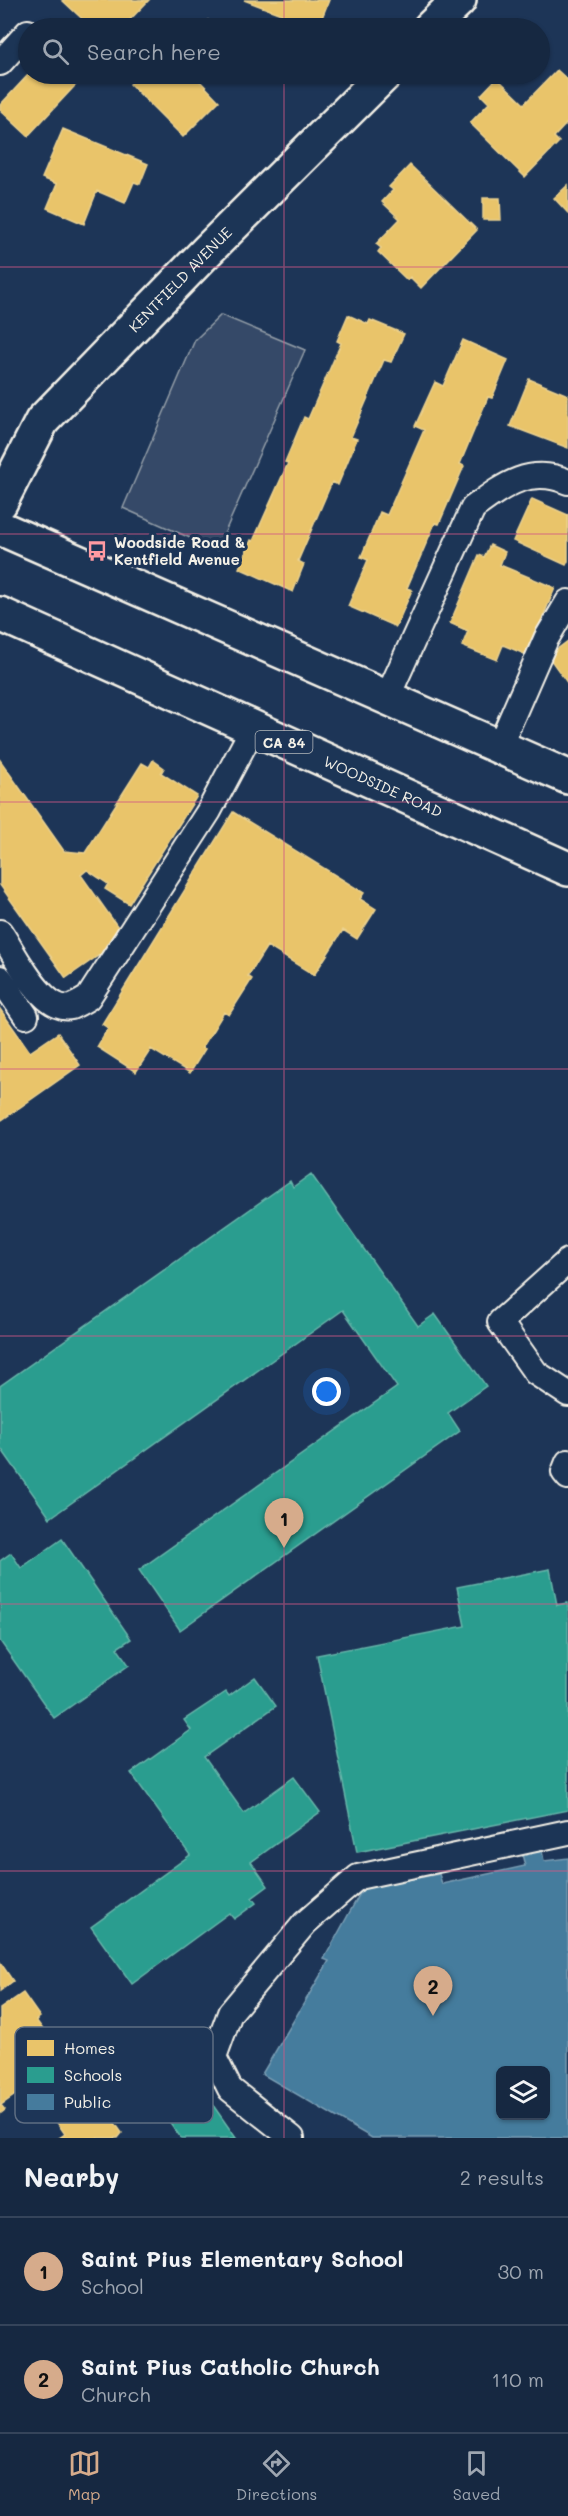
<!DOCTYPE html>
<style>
:root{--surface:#162841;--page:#1f3048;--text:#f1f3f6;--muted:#9ea6b1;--line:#35445a;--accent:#d6ab8b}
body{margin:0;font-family:Mali,sans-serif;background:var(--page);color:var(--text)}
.controls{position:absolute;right:18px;bottom:18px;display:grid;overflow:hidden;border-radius:9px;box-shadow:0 2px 4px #0004}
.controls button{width:54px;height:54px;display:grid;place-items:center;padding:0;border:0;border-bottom:2px solid var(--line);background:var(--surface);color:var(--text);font:30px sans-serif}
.you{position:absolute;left:327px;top:1392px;width:21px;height:21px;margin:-15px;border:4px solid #fff;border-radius:50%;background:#1a73e8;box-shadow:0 0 0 9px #1a73e833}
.badge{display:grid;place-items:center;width:39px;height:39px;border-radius:50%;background:var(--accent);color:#111;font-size:20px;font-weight:700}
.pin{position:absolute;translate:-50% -50px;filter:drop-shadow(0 2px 3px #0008)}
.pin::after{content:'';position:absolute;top:32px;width:21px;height:18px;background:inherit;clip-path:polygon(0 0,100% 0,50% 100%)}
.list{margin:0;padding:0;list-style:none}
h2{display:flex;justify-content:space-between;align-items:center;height:78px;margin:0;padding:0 24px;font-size:26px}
h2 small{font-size:20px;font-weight:400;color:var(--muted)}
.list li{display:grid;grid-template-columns:39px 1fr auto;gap:18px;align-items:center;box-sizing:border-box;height:108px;padding:0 24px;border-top:2px solid var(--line)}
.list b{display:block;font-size:22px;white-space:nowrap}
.list p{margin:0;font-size:20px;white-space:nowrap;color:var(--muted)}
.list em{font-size:20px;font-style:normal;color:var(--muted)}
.icon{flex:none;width:33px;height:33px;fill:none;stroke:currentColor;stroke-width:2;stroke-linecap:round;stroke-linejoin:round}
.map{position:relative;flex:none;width:568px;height:2138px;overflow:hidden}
.search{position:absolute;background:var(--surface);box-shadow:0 2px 4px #0004;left:18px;right:18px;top:18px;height:66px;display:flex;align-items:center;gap:15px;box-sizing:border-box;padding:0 21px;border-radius:33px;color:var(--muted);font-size:22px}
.sheet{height:294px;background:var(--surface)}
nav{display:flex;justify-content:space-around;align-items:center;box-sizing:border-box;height:84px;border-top:2px solid var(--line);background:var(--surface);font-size:16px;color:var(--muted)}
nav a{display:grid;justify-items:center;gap:3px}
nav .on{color:var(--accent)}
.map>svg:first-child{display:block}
</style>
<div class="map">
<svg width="568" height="2138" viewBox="0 0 568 2138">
<rect width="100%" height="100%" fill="#1d3557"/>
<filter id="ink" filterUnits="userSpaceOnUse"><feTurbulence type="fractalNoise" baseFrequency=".0167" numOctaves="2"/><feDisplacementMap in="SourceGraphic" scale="12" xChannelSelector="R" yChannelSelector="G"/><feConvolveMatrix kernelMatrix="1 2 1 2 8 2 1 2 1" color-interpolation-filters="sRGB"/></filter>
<g filter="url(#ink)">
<path fill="#354a67" stroke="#949ea8" stroke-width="1.5" d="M221 315 305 350 217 550 123 508 195 340Z"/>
<path fill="#e9c46a" stroke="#ecd290" stroke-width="1.5" d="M62 0H149L122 28H92Z
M244 0H329L318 28Z
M208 20 217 28H200Z
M557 70 568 80V122L554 137 559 142 525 177 470 123 489 103 481 95 497 78 524 104Z
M29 74H86L28 136 0 110V105Z
M141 74H200L196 77 219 101 183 137 130 84Z
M63 129 148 164 140 184 134 182 125 203 97 191 84 224 47 208 57 184 42 178Z
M410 165 477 230 421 288 410 277 407 280 378 252 381 248 376 244 400 219 382 202 393 190 389 187Z
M568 185V213L554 198Z
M483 198H500L501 220H483Z
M348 315 368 324 370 320 404 334 391 362 384 360 351 437 357 439 338 485 332 482 298 561 304 564 293 592 239 568 251 540 253 541 288 463 285 462 304 417 308 419 341 343 337 341Z
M463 340 508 360 492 398 488 397 460 464 464 466 439 524 435 523 407 588 412 590 396 627 348 606 368 560 361 557 380 512 387 515 424 430 415 426 435 382 443 386Z
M529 379 568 395V448L510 426Z
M532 499 568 515V561L566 565 513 541Z
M490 545 505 552 500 565 555 588 527 655 503 645 497 660 462 646 468 631 450 623 479 555 484 557Z
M568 641V684L548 656Z
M0 760 64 851 85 853 142 763 149 767 153 760 164 768 161 773 197 796 129 904 105 889 108 884 87 870 81 875 125 937 66 978 0 885Z
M233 812 364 893 360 899 376 909 357 939 343 930 314 975 267 946 248 976 252 979 229 1015 224 1012 202 1048 205 1049 190 1073 151 1049 136 1072 97 1047 108 1028 102 1024Z
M0 1009 30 1052 58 1033 80 1065 2 1120 0 1116Z
M0 1962 13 1981 0 1991Z
M23 1993 40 2017 36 2020 47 2035 50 2032 80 2075 43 2101 31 2084 1 2105 5 2110 0 2114V2009Z
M90 2088 122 2133 118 2138H59L65 2134 52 2115Z"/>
<path fill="#2a9d8f" stroke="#67b6aa" stroke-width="1.5" d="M311 1174 418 1326 435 1314 486 1386 448 1413 460 1431 180 1630 139 1570 397 1387 343 1310 50 1518 0 1447V1386L290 1181 293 1187Z
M62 1539 131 1639 117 1648 129 1665 54 1718 0 1641V1561L11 1553 21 1568Z
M550 1569 557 1605 567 1603 568 1609V1810L357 1852 317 1655 465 1626 457 1587Z
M255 1677 276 1706 204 1757 244 1813 294 1777 320 1812 251 1862 268 1886 252 1898 256 1903 234 1919 229 1913 132 1984 91 1927 190 1855 131 1773 191 1730 184 1720 226 1692 229 1696Z
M203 2091 236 2138H181L166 2117Z"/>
<path fill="#457b9d" stroke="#7a9eb4" stroke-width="1.5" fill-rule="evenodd" d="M542 1851 544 1861 568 1858V2138H372L262 2074 329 1961 324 1959 363 1888 439 1874 442 1884 525 1866 522 1854ZM500 2070H546V2116H500Z"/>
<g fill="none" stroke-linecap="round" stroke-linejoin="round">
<g stroke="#f4f1e8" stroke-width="28">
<path id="service" d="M0 63 28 32
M387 698 473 508C503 486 530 465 568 482
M499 747 546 639 568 602
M0 932C14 952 42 1013 71 1007 76 1005 83 1001 88 998L209 811 253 728
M0 978 26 1016
M568 1261 500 1322 536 1373 568 1394
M568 1462 564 1472 568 1477
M292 2138 230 2089 214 2057 230 2013 305 1923 358 1877 568 1832"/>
</g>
<g stroke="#f4f1e8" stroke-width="38">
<g id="minor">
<path d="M430 28 459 0"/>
<path id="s1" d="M0 503 42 421 207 251 385 74"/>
</g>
</g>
<g stroke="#f4f1e8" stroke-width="38">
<g id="primary">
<path d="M0 528 568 777"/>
<path id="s2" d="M0 614 568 869"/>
</g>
</g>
<use href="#service" stroke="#1d3557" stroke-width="24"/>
<use href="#minor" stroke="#1d3557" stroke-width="33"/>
<use href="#primary" stroke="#1d3557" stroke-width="33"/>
</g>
</g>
<path fill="none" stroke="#d15985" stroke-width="1.5" stroke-opacity="0.55" d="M284 0V28M284 74V2138M0 267H568M0 534H568M0 802H568M0 1069H568M0 1336H568M0 1604H568M0 1871H568"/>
<defs>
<g id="bus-bare" transform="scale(1.62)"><path d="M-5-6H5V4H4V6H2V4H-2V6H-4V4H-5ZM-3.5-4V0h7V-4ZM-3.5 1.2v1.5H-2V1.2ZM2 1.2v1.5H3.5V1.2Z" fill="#ff9aa2" stroke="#1d3557" stroke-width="2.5" paint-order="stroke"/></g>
</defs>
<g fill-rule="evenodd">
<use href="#bus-bare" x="97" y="551"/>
</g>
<g text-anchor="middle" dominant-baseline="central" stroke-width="6" stroke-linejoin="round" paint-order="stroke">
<rect fill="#1d3557" stroke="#b4b9bc" stroke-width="1.5" x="255.5" y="731" width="57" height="22" rx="4.5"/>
<g font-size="14" font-weight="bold" fill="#f4f1e8">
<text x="284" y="742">CA 84</text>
</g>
<g font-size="15" fill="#f4f1e8" stroke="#1d3557">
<text stroke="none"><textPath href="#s1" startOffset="290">KENTFIELD AVENUE</textPath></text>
<text stroke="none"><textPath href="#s2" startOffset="420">WOODSIDE ROAD</textPath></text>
</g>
<g font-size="15" font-weight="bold" fill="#f4f1e8" stroke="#1d3557" text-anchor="start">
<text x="114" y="542">Woodside Road &amp;<tspan x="114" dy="17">Kentfield Avenue</tspan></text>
</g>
</g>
<rect x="15" y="2027" width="198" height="96" rx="9" fill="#1d3557" stroke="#5e6d82" stroke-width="1.5"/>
<rect x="27" y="2040" width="27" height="16" fill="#e9c46a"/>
<rect x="27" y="2067" width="27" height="16" fill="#2a9d8f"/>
<rect x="27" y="2094" width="27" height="16" fill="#457b9d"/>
<g font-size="16" fill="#f4f1e8">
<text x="64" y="2054">Homes</text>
<text x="64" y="2081">Schools</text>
<text x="64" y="2108">Public</text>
</g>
</svg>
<div class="controls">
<button><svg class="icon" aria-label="layers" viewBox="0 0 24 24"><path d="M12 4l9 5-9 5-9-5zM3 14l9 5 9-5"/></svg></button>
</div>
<div class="you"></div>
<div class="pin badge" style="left:284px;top:1548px">1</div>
<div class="pin badge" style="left:433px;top:2016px">2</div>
<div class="search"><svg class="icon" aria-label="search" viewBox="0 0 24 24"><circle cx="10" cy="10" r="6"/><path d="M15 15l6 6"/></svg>Search here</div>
</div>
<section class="sheet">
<h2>Nearby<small>2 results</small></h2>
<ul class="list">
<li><span class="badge">1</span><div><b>Saint Pius Elementary School</b><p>School</p></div><em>30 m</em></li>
<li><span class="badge">2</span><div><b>Saint Pius Catholic Church</b><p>Church</p></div><em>110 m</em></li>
</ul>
</section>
<nav>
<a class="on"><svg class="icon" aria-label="map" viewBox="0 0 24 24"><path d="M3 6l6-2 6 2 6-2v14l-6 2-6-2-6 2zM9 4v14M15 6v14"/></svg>Map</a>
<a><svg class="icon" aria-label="directions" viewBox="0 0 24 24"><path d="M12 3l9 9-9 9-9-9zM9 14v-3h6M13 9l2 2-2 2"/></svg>Directions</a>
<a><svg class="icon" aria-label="saved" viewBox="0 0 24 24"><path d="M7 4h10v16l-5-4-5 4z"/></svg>Saved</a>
</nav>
